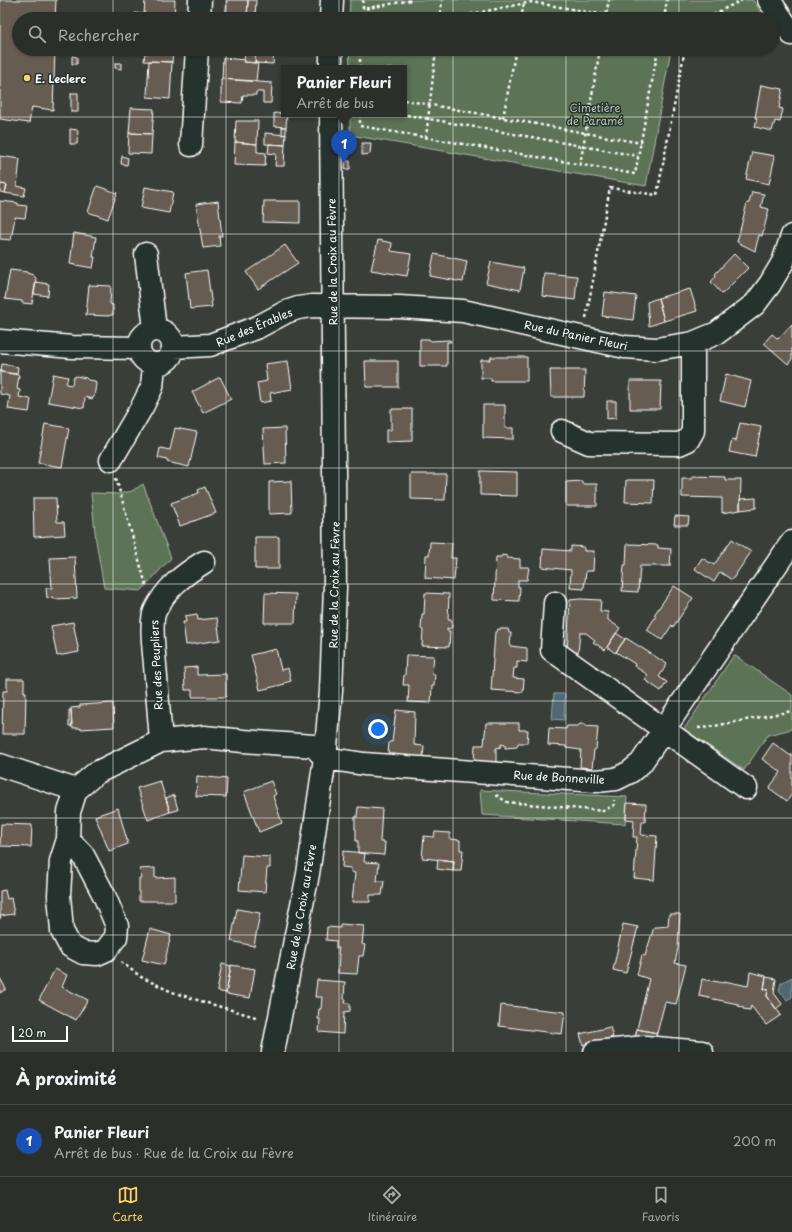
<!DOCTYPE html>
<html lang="fr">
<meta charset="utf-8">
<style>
:root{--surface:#2b2f2a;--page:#333732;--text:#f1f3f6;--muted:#a6a9a8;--line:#474a47;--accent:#ffd166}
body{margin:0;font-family:"Playpen Sans",sans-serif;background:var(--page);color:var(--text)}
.scale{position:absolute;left:12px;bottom:10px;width:56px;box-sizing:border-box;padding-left:4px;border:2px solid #fff;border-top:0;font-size:11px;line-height:14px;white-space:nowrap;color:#fff;-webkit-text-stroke:3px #26332d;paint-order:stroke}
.you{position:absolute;left:378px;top:729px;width:14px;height:14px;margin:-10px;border:3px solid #fff;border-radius:50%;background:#1a73e8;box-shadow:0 0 0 6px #1a73e833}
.badge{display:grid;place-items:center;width:26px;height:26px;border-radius:50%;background:var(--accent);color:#fff;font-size:13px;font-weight:700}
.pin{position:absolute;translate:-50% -33px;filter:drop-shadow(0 1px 2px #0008)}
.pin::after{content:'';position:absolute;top:21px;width:14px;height:12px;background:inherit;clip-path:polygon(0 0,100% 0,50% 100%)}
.popup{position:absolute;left:281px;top:65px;width:126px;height:52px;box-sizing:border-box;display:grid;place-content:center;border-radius:0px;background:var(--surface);filter:drop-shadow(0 1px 3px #0005);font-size:13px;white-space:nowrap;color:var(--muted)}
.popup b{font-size:15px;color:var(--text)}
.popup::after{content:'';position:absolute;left:50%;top:100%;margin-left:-8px;border:8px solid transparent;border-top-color:var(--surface)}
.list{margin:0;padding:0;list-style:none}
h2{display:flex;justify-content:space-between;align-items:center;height:52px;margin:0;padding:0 16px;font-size:17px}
h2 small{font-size:13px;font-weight:400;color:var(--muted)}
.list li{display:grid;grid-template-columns:26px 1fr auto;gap:12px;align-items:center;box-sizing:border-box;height:72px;padding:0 16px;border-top:1px solid var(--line)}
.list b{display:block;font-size:15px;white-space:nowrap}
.list p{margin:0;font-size:13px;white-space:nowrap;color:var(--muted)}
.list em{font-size:13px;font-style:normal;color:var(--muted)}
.icon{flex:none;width:22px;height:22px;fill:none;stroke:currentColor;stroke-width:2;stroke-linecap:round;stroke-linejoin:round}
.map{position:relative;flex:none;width:792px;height:1052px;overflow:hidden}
.search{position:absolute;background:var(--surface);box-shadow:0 1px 3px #0004;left:12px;right:12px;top:12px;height:44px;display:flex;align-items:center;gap:10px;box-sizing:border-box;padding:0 14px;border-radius:22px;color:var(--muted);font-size:15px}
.sheet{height:124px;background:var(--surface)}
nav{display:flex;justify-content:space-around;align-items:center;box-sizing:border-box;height:56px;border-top:1px solid var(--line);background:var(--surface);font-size:11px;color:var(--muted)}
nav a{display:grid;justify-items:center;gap:2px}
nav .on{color:var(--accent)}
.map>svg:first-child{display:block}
</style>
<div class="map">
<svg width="792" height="1052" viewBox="0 0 792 1052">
<rect width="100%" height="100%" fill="#393f38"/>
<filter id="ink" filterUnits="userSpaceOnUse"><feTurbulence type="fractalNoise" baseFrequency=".025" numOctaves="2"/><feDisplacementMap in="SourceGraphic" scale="8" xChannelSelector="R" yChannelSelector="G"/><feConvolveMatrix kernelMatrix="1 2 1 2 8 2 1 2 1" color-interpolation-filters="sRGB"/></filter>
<g filter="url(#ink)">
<path fill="#5c7357" stroke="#aeb9ab" d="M350 0H749L754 1 765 19H349Z
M349 49H671L646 186 350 135V114H404V68H350Z
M143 484 171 558 141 591 104 588 96 541 91 493 119 494 132 491Z
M734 655 792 695V729L768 735 744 770 684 729Z
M480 790 627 797 625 824 482 815Z"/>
<path fill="#4f6773" stroke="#95a4ab" d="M554 694H565L564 720 552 719Z
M792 977V997L787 1000 779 990 781 983Z"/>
<path fill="#665b51" stroke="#fff" d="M0 0H56L55 19H19V49H55L53 110 32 107 29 123 0 119Z
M145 0H175L174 19H134L135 13 144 14Z
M227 0H248L247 19 225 18Z
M248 0H256L255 19H247Z
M150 49H173L172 62 144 61 145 53H149Z
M245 50 256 51 255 63 244 62Z
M256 51 274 52 273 64 255 63Z
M72 56 77 57V64H72Z
M223 58 245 60 244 62 258 63 256 81 222 79Z
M149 61 172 62 170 99 147 97Z
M115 63H121V69L115 68Z
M221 79 272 83 271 103H263V92H256V95H243L242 103 221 102Z
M761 85 783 89 779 108 783 109 780 122 775 121 772 131 755 127 757 118H755Z
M71 93H78V112H71Z
M131 108 154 109 152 134 129 133Z
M274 113 287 114 286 127 274 126Z
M236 121H258L257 144 235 142Z
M282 127H286V135L282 134Z
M70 129 78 130 77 144H70Z
M129 133 152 134 151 154 128 153Z
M265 133 286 135 285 145 265 144Z
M235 142 257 144V152L266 153 265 166 234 165Z
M362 143H371L370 154 362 155Z
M269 144 285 145 284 166H275L276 154 268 153Z
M752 152 775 156 769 184 746 179Z
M0 156 20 159 17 186 26 188 24 196 5 193 7 185 0 184Z
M122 156 128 158 127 165 121 164Z
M346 161H350V169H345Z
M0 184 7 185 5 193 0 192Z
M97 186 117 193 108 219 88 212Z
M145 187 173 192 169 213 141 208Z
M752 192 764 194 761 207 769 209 762 236 759 235 755 251 737 242 747 203H749Z
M0 201 18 203V205L27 206 25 218 15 217 11 240 0 239Z
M218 201 222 236H219L220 246 203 248 196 204Z
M264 201H300V223L263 222Z
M74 233 96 237 93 257H95L93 268 70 264Z
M378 240 392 243 391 251 411 254 407 276 371 270Z
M285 245 298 263 258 289 246 272Z
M434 254 467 261 463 282 430 276Z
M734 254 748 268 722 294 711 282 716 276 715 274Z
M491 262 524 268 520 290 486 283Z
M10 270 27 272V273L33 275 36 278 32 304 22 303V301L5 299Z
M207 270 212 307 190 309 186 273Z
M544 273 577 276 575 300 542 296Z
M36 282 49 284 48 296 34 294Z
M89 285 111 286 110 304 113 305V315H110L109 316 86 315Z
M690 289 697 311 664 321 658 298Z
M605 292 636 296 633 320 602 316Z
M658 298 664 321 649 326 647 302Z
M792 324V359L788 364 764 343 772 334 778 339Z
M420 339H429L430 341 450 340 451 342H447V366H420Z
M491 357H527V381H491V378H481V360H490Z
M288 361 292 389 270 393 271 401 260 403 257 383 267 381 265 364Z
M365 361H398V387H366Z
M2 364 18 367 17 374 1 372Z
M0 370 1 371V372L19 375 17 389 20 390 19 397 31 399 29 412 8 409 10 396 0 394Z
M550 370H585L584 397H551Z
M53 374 68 377 66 384 72 385 73 378 76 376 86 378 88 380 95 381 96 384 94 397 92 399 85 397 84 408 48 402Z
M726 374 751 381 745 407 720 401Z
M220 377 231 399 203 413 192 392Z
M630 381H661L660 409H630Z
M607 401H616V418L607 419Z
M483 405H505V428H513V439L483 438Z
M391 409H412V441L386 442V430H391Z
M740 423 761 427 755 457 729 452 732 440 736 441Z
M45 424 69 428 62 467 38 463Z
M175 428 197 432 189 467 167 462V460L158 458 160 448 170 450Z
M285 428 286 463 265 464 263 429Z
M480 471 517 472V496L480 495Z
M411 474H446L445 500 411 499Z
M692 476 725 477V480H741L740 510 722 513V498L682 497V478H692Z
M626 480H654L653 503 625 502Z
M291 481 292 513 269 514V482Z
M582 481V484H597V506H566V482Z
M205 487 216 513 180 526 171 503 199 493 198 490Z
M33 498H56L57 522H64L65 535 34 537Z
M756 498V508L740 510V499Z
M675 516 689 517 688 525H674Z
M255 537H279V569H255Z
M732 539 751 552 732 580 720 572 714 582 695 569 702 558 714 565Z
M430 542 452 543 451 558H456L454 580 425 578 426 555H429Z
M627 544 658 545V548L671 549 670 566H640L638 592 622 591 624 565H626Z
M571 546 584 547V551H594L593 571H586L584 589 570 588 571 570 542 567 543 549 571 551Z
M502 555 507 556V558L520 559V567H529L527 580H518V587H520L519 601 494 600 496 557H501Z
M75 557 77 598 53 599V597L47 598 46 588H52L50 558Z
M674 586 693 598 673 627 672 625 662 640 647 630 656 616 654 615Z
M265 593 296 594 295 623H264Z
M425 593 449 594 448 619H451L452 621V627L449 629 447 628V631H450L449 647 422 646 423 630 421 629 422 614H424Z
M580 599 601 600 600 611 608 612V620L620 628 605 650 593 642 595 640 586 633H580L578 653 567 652 570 600Z
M197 614 198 620 217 618 220 640 186 645 183 622H186L185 616Z
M73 622 79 652 57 656 51 626Z
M498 629H508L509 633H511L510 646 527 648V662L517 661V668H514L513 678 524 679 523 692 491 690 495 632H497Z
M616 633 625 639 615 653 607 647Z
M626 638 667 664 659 677 667 682 661 691 645 680 648 675 634 666 635 664 616 652Z
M276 649 281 670 288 668 291 681 284 683 285 684 260 690 251 655Z
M406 655 434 656 432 674H435L434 686H432L431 703 408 702 409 685H403L404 675H405Z
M197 667V675L226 674V697H192V690H185L184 668Z
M7 679H24V692H26L25 734H2L3 691H7Z
M113 703 114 727 80 729V728H72L71 708 80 707V705Z
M69 710H71L72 726H69Z
M396 710 415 712 414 745 424 746 423 757 388 755 389 742H392Z
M486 723H519V730H528L527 743H518L517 747 505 748V745L501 744V747L496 748V762L474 761 475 745H484Z
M580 724H585V726L598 727 596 749 594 750 592 768 580 767 581 750 566 748V746L548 745 549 728 566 729 567 726H578Z
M773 743 791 756 792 754V794L787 801 769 788 781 772 762 759Z
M197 776 227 779 226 797 196 796Z
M160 781 170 812 148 820 137 788Z
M271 781 276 794 273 796 282 823 259 832 244 792Z
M174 795 178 810 170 812 166 798Z
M627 803 646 804 645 822H642L641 835 657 836 654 880 634 878 637 837H633L634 820 626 819Z
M358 807 382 809 380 842H385L384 855 358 853V841H356V829H355V817H357Z
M118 808 128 844 109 851 95 816Z
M1 824 32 825 31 847 0 846Z
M435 832 450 833V839L460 840V850H463L461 871H453L454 861 422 858 424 836 434 837Z
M343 851 365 853 364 862 379 863 377 881H384L382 895H370V902H352L355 873 351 872V868L342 867Z
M242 855 270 857V868H267L265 892 239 890Z
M438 859 454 861 453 871 437 869Z
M155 868V878L175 877V901H139V878H141L140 869Z
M5 890 7 899 11 898 14 914 0 916V919V891Z
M237 909 260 913 254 946 231 941Z
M669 914H680L678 948 675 963 686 965 676 1004 665 1002 657 1033 637 1029 649 979 637 975 642 955 645 956 654 927H658L668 926Z
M340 924 364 926 362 944 365 945 363 956H359L357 974 338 973 339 954H338L339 948H336V941L326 940 327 927 340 928Z
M623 924 638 927 626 973 613 970Z
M150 929 171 935 164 965 142 960Z
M222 964 231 966 226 993 217 991Z
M231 965 255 969 250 998 226 994Z
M55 969 67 975 62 987 88 1000 76 1020 39 1000Z
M750 972 766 976 764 989H768L767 996 781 1015 766 1025 751 1006 750 1010 743 1009V1007L738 1006V1004L699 996 702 979 724 983V981L748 986Z
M766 977 776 979 774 993 782 1004 776 1009 767 996 768 989H764Z
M0 978 6 989 0 993Z
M317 980 345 982 344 999H346L345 1003H349L350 1004V1011L344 1012 343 1034 319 1032 320 1019H318L319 1009H321L322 997H315Z
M501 1005 565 1012 562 1034 499 1026Z
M610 1027 613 1037 583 1045 580 1034Z
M637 1029 657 1033 656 1037H635Z"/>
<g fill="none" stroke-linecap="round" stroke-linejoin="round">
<g stroke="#fff" stroke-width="25">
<path id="minor" d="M769 0 792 34
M199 19 200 0
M331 19 332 0
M331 68V49
M191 145 197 49
M146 254 155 329
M139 347a17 17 0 1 1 34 0a17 17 0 1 1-34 0Z
M0 341 72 347 138 348
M174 347 210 345 258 327 286 312 298 308 312 306 399 307 463 311 625 347 656 349 693 343 717 333 755 304 770 284 783 262 792 236
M562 431 589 443 679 444 688 440 693 431V343
M111 460 142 407 152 387 154 365
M555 603 552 650 746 788
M161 741C159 716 157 691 155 665 154 652 150 622 155 611 166 588 183 575 204 562
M0 765 76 790
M68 839 83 855 104 895 117 926 116 937 106 950 97 954 83 953 70 946 62 931 59 895 61 861 68 839 69 812 76 790 96 773 161 741 204 737 243 741 314 746 325 758 364 764 596 781 616 779 630 772 641 763 792 542
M273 1052 308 874 325 758 331 691 335 588 331 114
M595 1052 645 1047 702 1052"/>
</g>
<path stroke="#fff" stroke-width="2.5" stroke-dasharray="3 3" stroke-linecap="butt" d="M363 0V9L412 0
M440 19 442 0
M447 19 531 2 630 19
M521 19 524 3
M605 19 609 0
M664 19 667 0
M709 19 716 13 742 0
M360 68V49
M404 100 641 143
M360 114V126L635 174 658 49
M401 114 638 156
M503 118 516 49
M426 138 436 49
M580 165 600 49
M586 318 610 188 657 195 685 49
M116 478 146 585
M698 728 709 727 792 711
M496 795 507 802 603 811 614 805V800
M121 962 141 977 172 992 204 1002 259 1018"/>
<use href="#minor" stroke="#26332d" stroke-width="22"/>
</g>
</g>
<path fill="none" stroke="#fff" stroke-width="1" stroke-opacity="0.55" d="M113 0V19M226 0V19M339 0V19M453 0V19M566 0V19M679 0V19M113 49V1052M226 49V1052M339 49V1052M453 49V1052M566 49V1052M679 49V1052M0 117H792M0 234H792M0 351H792M0 468H792M0 584H792M0 701H792M0 818H792M0 935H792"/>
<circle fill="#ffd166" stroke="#26332d" stroke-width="1.5" cx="27" cy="78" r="4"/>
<g text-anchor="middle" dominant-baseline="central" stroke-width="3" stroke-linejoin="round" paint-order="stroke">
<g font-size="11" font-weight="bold" fill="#fff" stroke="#26332d" text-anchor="start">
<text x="35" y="78">E. Leclerc</text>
</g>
<g font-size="11" fill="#b6c0b3" stroke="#26332d">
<text x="595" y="107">Cimetière<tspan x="595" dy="13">de Paramé</tspan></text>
</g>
<g font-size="11" fill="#fff" stroke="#26332d">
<text transform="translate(332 262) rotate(-91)">Rue de la Croix au Fèvre</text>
<text transform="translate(254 327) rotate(-23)">Rue des Érables</text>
<text transform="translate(576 335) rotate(12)">Rue du Panier Fleuri</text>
<text transform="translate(334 585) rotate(-89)">Rue de la Croix au Fèvre</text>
<text transform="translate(156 665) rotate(-93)">Rue des Peupliers</text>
<text transform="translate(559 777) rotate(3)">Rue de Bonneville</text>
<text transform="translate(301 907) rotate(-80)">Rue de la Croix au Fèvre</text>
</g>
</g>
</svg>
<div class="scale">20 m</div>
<div class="you"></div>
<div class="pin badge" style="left:344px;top:163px;background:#1a4fb4">1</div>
<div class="popup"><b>Panier Fleuri</b>Arrêt de bus</div>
<div class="search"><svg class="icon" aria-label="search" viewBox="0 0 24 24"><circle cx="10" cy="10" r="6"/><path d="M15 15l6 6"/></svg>Rechercher</div>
</div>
<section class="sheet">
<h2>À proximité<small></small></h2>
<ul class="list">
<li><span class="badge" style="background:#1a4fb4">1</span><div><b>Panier Fleuri</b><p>Arrêt de bus · Rue de la Croix au Fèvre</p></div><em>200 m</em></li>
</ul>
</section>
<nav>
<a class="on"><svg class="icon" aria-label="map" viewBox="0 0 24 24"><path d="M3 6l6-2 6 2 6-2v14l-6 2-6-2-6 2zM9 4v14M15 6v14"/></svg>Carte</a>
<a><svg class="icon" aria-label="directions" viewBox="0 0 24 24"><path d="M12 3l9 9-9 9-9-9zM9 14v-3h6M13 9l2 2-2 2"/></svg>Itinéraire</a>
<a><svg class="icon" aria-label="saved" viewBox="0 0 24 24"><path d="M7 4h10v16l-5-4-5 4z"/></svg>Favoris</a>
</nav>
